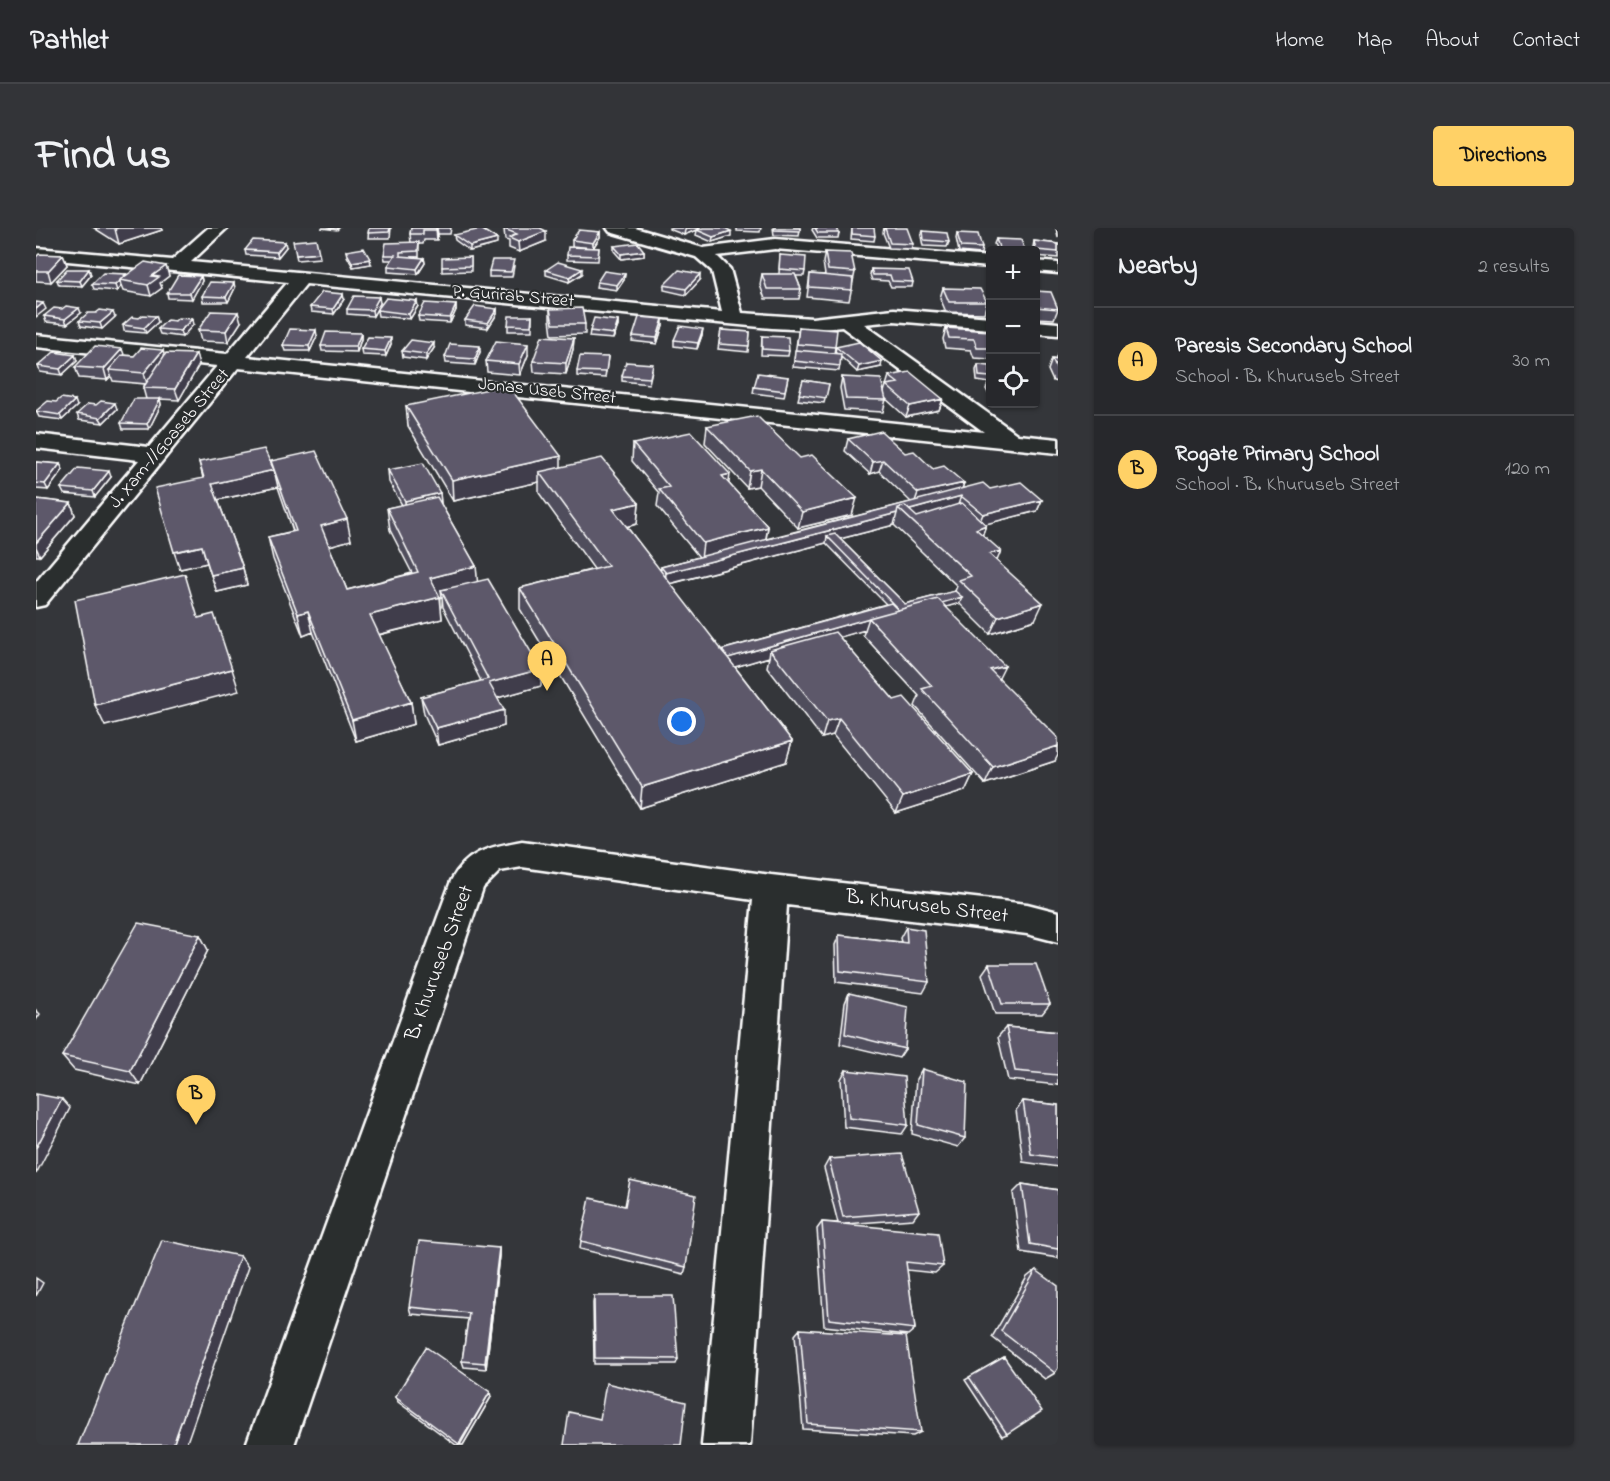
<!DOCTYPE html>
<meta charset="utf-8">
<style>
:root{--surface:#27282c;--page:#333438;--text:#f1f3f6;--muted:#a4a6a9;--line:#434448;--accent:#ffd166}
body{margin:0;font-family:"Indie Flower",sans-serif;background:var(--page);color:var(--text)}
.controls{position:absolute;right:18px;top:18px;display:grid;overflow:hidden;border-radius:6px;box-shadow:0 2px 4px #0004}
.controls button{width:54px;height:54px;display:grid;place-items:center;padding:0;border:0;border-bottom:2px solid var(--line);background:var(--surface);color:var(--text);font:30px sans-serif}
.you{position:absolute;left:646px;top:494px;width:21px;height:21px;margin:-15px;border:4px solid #fff;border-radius:50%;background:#1a73e8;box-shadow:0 0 0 9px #1a73e833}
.badge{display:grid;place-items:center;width:39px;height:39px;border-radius:50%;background:var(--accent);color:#111;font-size:20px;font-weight:700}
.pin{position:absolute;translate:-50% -50px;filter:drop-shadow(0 2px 3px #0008)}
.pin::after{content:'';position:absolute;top:32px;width:21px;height:18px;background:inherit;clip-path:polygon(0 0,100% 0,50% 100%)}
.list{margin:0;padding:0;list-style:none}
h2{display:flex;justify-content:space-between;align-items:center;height:78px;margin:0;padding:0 24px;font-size:26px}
h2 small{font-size:20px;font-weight:400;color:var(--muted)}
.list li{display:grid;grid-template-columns:39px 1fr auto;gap:18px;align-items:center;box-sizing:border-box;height:108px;padding:0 24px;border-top:2px solid var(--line)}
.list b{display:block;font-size:22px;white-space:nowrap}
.list p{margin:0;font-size:20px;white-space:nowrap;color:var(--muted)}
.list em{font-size:20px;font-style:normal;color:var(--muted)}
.icon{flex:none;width:33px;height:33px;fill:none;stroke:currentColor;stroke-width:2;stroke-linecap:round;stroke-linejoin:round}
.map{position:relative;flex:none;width:1022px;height:1217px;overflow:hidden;border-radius:6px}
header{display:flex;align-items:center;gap:36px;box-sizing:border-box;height:84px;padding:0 30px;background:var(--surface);border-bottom:2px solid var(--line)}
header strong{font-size:28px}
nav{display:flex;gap:33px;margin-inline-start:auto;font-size:21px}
.intro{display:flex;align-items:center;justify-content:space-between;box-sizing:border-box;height:144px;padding:0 36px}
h1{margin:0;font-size:42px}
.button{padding:15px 27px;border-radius:6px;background:var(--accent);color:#111;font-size:21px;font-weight:700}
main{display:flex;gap:36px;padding:0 36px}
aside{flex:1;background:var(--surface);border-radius:6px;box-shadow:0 2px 4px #0004}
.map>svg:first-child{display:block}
</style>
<header>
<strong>Pathlet</strong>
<nav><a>Home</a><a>Map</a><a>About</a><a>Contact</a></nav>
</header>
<div class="intro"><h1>Find us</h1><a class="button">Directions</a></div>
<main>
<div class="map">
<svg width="1022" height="1217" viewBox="0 0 1022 1217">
<rect width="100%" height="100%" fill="#34363a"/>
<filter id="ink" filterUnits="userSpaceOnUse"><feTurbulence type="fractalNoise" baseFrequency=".0167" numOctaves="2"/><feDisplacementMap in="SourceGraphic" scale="12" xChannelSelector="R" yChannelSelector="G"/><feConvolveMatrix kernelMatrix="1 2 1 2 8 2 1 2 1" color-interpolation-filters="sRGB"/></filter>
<g filter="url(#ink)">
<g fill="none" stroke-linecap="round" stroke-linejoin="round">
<g stroke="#fff" stroke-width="5">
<path id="minor" d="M172 0H191L155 34 686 84 676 43 660 29 574 4 571 0H599L667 20 739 11 954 29V39L739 21 681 28 694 41 706 85 776 90 858 81 954 89V101L858 93 828 96 982 207 1022 211V225L202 140 9 377 0 379V354L103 232 0 220V206L113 219 181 138 0 119V107L191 126 252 54 0 30V20L136 32ZM270 56 736 100 776 102 806 99 948 204 211 129Z
M999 33 1022 35V45L999 43Z
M999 93 1022 95V107L999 105Z
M486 613 735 647 991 676 1022 684V714L991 706 751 677 714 1217H666L717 672 486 639 464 643 447 660 258 1217H210L415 653C431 622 455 619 486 613Z"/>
</g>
<use href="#minor" fill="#2a2d2e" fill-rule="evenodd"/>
</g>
<path fill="#504d5c" stroke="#fff" stroke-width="1.5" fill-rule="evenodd" d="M58 0H125L126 2 83 16Z
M285 0H303L301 2Z
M333 0H355L354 10H332Z
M375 0H415L414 6H402L401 12H388L387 16H383V29H376L388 30 389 35 382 46 352 44V38L356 32H349L348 27 375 15 374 6Z
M633 0H665L648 7 633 1Z
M701 0H725L724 4 701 3Z
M737 0H764L763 8 738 7Z
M777 0H801L803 5 802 10H781L776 2Z
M816 0 839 8 838 13 815 11Z
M848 0 877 16 875 21 853 20 847 5Z
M1020 0H1022V10Z
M468 1 510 13 483 24 473 20V13L469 12Z
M661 2 695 8 676 14 660 7Z
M887 3 913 14 911 19 887 18 885 8Z
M564 4V9L557 20H563L562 33 531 32V27L556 20 536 18V12Z
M921 5 946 20 945 26 923 24 920 10Z
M418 7 461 16 434 23 419 12Z
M960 11 989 22H961L958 16Z
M998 13 1022 16V30L999 28V22H997V19Z
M578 18 608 23V28L585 31 578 23Z
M250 19 242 29 210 27 209 22Z
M310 23 335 36 317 39 311 28Z
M789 24 819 44 813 73 771 69 774 46 789 47 787 34Z
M27 27 31 37 15 54 0 53V29Z
M744 27 769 43 768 48H760L765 61 763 71H729L724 57 726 46H743Z
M435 29V43L406 44V39Z
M130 38 133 48 124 55 126 60 115 68 87 63 85 58 81 63 58 61 56 56 90 46V48Z
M478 38 476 49H453V43Z
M53 41 55 47 46 58 23 57 21 52Z
M835 41 877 54 876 59H855L852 53 836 52 834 47Z
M510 42 546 46 533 54 510 47Z
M589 46 588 52 581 62 560 59 561 54Z
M165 48 166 53 156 71 132 70 131 65Z
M664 52 650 67 628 62V57Z
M999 57 1003 63 1022 81 1018 91 999 90Z
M199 60 192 74H167L166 68Z
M907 60 951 74 948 85 910 84 904 70Z
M308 71 298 86 275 84 274 79Z
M344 75 337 88 311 86V81Z
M420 77V82L414 95 383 93 382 88Z
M382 78 374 91 342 88 341 82Z
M461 81V86L452 100 429 97V92Z
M514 81 549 96V106L516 107 514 91Z
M45 85 31 96 10 94 8 88Z
M120 88 122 94 110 105 88 103 87 97 103 90Z
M496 88V103H472V97Z
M79 89 66 101 45 98 43 93Z
M582 93V98L577 111 553 109 554 103Z
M205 94 192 114 165 113 162 102Z
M157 97 146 109 124 106 122 101Z
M627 97 621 116 596 113 597 108Z
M763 99 799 119 798 126H801L799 124 800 119 845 139 821 144 805 129 803 143 757 139Z
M910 100 954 103V131L938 130 935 122 909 120 907 111Z
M685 102 714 104 712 124 682 121Z
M325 105V111L321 124 286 123 285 118Z
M666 107 661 121 638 118V112Z
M281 108 274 123H249L247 117Z
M726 108 753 123 752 128 725 127Z
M538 110 537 121 530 146 498 144 497 133Z
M355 116 350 128 326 127 325 121Z
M398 120 390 132 367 129 366 123Z
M444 124 439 137 410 135 409 129Z
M1022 125V154L1017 153 1012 142 1016 131 1021 132 1020 130Z
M160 126 163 137 143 172 124 171 125 177 113 201H87L85 195 110 171 107 160 109 156 77 153 75 148 71 152 43 150 39 139 88 127 98 128Z
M39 127 41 133 26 147 4 144 2 138Z
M492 127 484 147 451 144 450 133Z
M572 129 569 150 541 148V143Z
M942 137 954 138V155L941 153 940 142Z
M616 142 613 156 586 153V148Z
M853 148 907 171 903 182 870 189 850 171 847 184 808 182 804 160 806 149 848 164Z
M752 149 748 169 717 165 718 159Z
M767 152 793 156 788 175 762 172Z
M952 156H954V169L950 161Z
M60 177 81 181 67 195 43 192 41 186Z
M41 178 26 192 3 189 0 183Z
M370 178 525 239 603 275 601 296 591 299 624 343 625 339 663 329 621 278 623 265 596 233 597 216 693 256 732 299 730 311 875 274 843 243 834 246 809 223 812 211 869 225 897 241 928 255 926 260 954 261 1006 272 1001 283 949 296 950 297 946 307 961 333 999 392 954 406 923 375 910 379 963 451 1019 533 949 556 879 478 883 468 827 407 829 402 803 409 858 472 937 546 929 563 860 585 797 507 786 510 731 439 733 429 699 439 756 513 750 534 604 580 484 381V360L558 341 503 265V254L417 273 372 198ZM858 297 921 358 919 363 869 376 804 311ZM790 315 850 376 685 422 634 356Z
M671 198 816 287 762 300 722 258 711 260 669 215Z
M0 234 24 236 27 242 12 262 0 261Z
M163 234 236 238 315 312 293 318 311 362 376 345 354 302 351 280 366 277 353 254 352 242 404 265 405 276 440 338 441 354 505 441V458L461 470 468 498 402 517 388 486 385 469 445 453 407 379 406 369H404L406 391 343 407 375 474 378 496 320 513 277 404 267 408 237 331 232 309 257 303 242 259 182 272 207 340 211 357 181 364 171 335 144 341 167 250Z
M75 249 59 269 28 266 25 260Z
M0 271 35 275 39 287 4 328H0Z
M870 699 893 754 887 765 800 754 799 717 803 707 865 714 864 710Z
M164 707 172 722 104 857 38 842 26 828Z
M953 736 1014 776 1006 786H959L946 746Z
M813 765 869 821 863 830 804 816 809 775Z
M970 799 1022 804V857L972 852 962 809Z
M886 841 929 910 922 919 876 906 880 851Z
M810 842 872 897 866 906 808 899 805 851Z
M987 873 1022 877V939L987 934 980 882Z
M793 931 883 983 877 991 809 996 907 1038 899 1045 871 1042 879 1101 872 1107 788 1098 781 1001 786 994 802 995 788 940Z
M986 956 1022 962V1030L985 1024 977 965Z
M589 978 650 1039 648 1046 544 1021 545 1013Z
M463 1020V1028L450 1141 428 1139 426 1133 432 1091 375 1086 373 1079Z
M1000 1042 1019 1145 1009 1151 956 1109 991 1049Z
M558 1068 642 1131 640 1136H558L557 1075Z
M764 1101 885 1204 877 1208 767 1201 759 1107Z
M968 1129 971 1206 966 1208 929 1152Z
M359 1169H455L427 1217H420L362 1174Z"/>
<path fill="#413e4b" stroke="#fff" stroke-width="1.5" d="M82 0H125L126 2 83 16 79 1Z
M400 0H401L402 6 401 12Z
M653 0H665L648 7 649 2Z
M510 3V13L483 24 482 14Z
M695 3V8L676 14 677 9Z
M564 4V9L557 20V15Z
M461 11V16L434 23V18Z
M249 14 250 19 242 29 241 24Z
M608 23V28L585 31V26Z
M283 25 284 30 261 32 260 27Z
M27 27 31 37 15 54 12 43Z
M388 30 389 35 382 46 381 41Z
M334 31 335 36 317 39 316 34Z
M130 38 133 48 124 55 126 60 115 68 112 57 116 48Z
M53 41 55 47 46 58 44 53Z
M546 41V46L533 54 534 49Z
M589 46 588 52 581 62V57Z
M664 46V52L650 67V61Z
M165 48 166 53 156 71 154 65Z
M84 53 85 58 81 63 79 57Z
M198 55 199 60 192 74 190 69Z
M307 66 308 71 298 86 297 81Z
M343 69 344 75 337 88 336 82Z
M381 73 382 78 374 91 373 86Z
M7 75 10 81 0 89V81Z
M420 77V82L414 95V90Z
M43 80 45 85 31 96 29 91Z
M461 81V86L452 100V95Z
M77 84 79 89 66 101 64 95Z
M202 84 205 94 192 114 190 103Z
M120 88 122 94 110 105 108 100Z
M156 91 157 97 146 109 144 103Z
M627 91V97L621 116V110Z
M582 93V98L577 111 578 106Z
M667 101 666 107 661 121 662 115Z
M280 102 281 108 274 123 273 118Z
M325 105V111L321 124 320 118Z
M355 110V116L350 128 349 123Z
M538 110 537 121 530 146V135Z
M398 115V120L390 132V126Z
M492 116V127L484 147 483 136Z
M444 118V124L439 137V131Z
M86 121 90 132 73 142 75 148 71 152 68 141Z
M127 122 130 133 111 156 108 145Z
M160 126 163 137 143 172 139 161Z
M39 127 41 133 26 147 24 141Z
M846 133 845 139 821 144 823 138Z
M124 171 125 177 113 201 111 196Z
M907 171 903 182 870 189 874 178Z
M39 172 41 178 26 192 24 187Z
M79 175 81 181 67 195 64 190Z
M525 228V249L503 244V254L417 273 416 252Z
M847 232 843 243 834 246 837 234Z
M24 236 27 242 12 262 9 256Z
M725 241 722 258 711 260 714 243Z
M238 242 242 259 181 272 176 256Z
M73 243 75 249 59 269 57 263Z
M694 246 692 263 686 248Z
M928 255 924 267 878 276 882 265Z
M404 265 405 276 370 285 369 273Z
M925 268 921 280 876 292 867 284Z
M821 270 816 287 762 300 766 284Z
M1006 272 1001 283 942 298 947 286Z
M35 275 39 287 4 328 0 319V315Z
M603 275 601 296 576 302 577 281Z
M861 285 858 297 796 313 791 308 790 315 629 357 630 345Z
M311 291 315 312 289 319 285 298Z
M950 297 944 314 940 301Z
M732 299 729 315 665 331 667 315Z
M166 318 171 335 144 341 138 324Z
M965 323 958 340 953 326Z
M440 338 442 359 405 362 406 369 396 371 394 350Z
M207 340 211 357 181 364 175 347Z
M404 369 406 391 337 408 334 387Z
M926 369 924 375 841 399 833 390Z
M1007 375 999 392 954 406 962 389Z
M272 383 277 404 267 408 262 386Z
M833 390 829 402 739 428 734 422 733 429 682 444 684 432Z
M969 438 961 454 954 442Z
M196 441 203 463 69 498 59 477Z
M505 441V458L454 472 453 455Z
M375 474 378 496 320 513 316 492Z
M468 482V498L402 517 400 500Z
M803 490 797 507 786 510 791 493Z
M756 513 750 534 604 580 606 559Z
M1022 518V527L1019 533 949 556 957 539Z
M937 546 929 563 860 585 867 569Z
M164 707 172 722 104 857 94 843Z
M0 782 4 786 0 792Z
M26 871 34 880 0 946V920Z
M463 1020V1028L450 1141 449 1135Z
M204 1028 212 1039 150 1217H137Z
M0 1050 7 1055 0 1068Z
M454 1164 455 1169 427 1217H424Z"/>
<path fill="#5d596b" stroke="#fff" stroke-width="1.5" d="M333 0H354L353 4 332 5Z
M375 0H400V2H387V6H374Z
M472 0H504L510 3 482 14 473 10 481 6 468 1Z
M667 0H689L695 3 677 9 661 2Z
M738 0H764V3L738 2Z
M779 0H801L803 5H782Z
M816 0H838L839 8 816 6Z
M849 0H871L877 16 854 15Z
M445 1 461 11 434 18 418 7Z
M543 2 564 4 557 15 536 12Z
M887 3 911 5 913 14 888 12Z
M921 5 942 6 946 20 925 19Z
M280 11 283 25 260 27 257 13Z
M960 11 985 12 989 22H964Z
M217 12 249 14 241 24 209 22Z
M998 13 1022 16V24L1000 22Z
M383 14 382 23 364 24V28L388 30 381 41 352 38 359 27H348L350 15Z
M602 15 608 23 585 26 578 18Z
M532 19 563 20 562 28 531 27Z
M328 20 334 31 316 34 310 23Z
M789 24 815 25 819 44 792 42Z
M3 26 27 27 12 43H0V29Z
M744 27 770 29 769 43 743 41Z
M435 29V38L406 39V30Z
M456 32H478L475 44 453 43Z
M109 34 130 38 116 48 123 49 112 57 84 52Z
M522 34 546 41 534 49 510 42Z
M31 41H53L44 53 21 52Z
M835 41 873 42 877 54 856 53 854 47H837Z
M643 42 664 46 650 61 628 57Z
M568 43 589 46 581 57 561 54Z
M67 45 90 46 79 57 56 56Z
M726 46H759L765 61H731Z
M774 46 817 50 816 62 773 59Z
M142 47 165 48 154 65H131Z
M174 54 198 55 190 69 166 68Z
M907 60 944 61 951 74H913Z
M999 63 1015 64 1022 81 999 79Z
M286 64 307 66 297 81 274 79Z
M318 68 343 69 336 82 311 81Z
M350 70 381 73 373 86 341 82Z
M0 74 7 75 0 81Z
M389 75 420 77 414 90 382 88Z
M30 78 43 80 29 91 8 88 18 80 26 81Z
M439 78 461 81 452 95 429 92Z
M546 80 549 96H517L514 81Z
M64 82 77 84 64 95 43 93 52 85H60Z
M175 83 202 84 190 103 162 102Z
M107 87 120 88 108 100 87 97 96 89 103 90Z
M473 88H496L495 98 472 97Z
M603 89 627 91 621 110 597 108Z
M142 90 156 91 144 103 122 101 131 92 139 93Z
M558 90 582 93 578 106 554 103Z
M644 98 667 101 662 115 638 112Z
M763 99 801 102 799 119 761 116Z
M910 100 954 103V120H941L938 111 913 110Z
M254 101 280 102 273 118 247 117Z
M685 102 714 104 713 118 683 116Z
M290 104 325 105 320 118H285Z
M506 108 538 110 530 135 497 133Z
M726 108 752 109 753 123 726 121Z
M332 109 355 110 349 123 325 121Z
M375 112 398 115 390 126 366 123Z
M460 113 492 116 483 136 450 133Z
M823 114 846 133 823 138 800 119Z
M414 116 444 118 439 131 409 129Z
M59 118 86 121 68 141 39 139Z
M105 120 127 122 108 145 73 142 86 127 98 128Z
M759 122 805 126 804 138 758 133Z
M18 124 39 127 24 141 2 138Z
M130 125 160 126 139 161 107 160Z
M544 128 572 129 570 144 541 143Z
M1016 131 1022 132V142H1021Z
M590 134 617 136 614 150 586 148Z
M942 137 954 138V149L943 148Z
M874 144 907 171 874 178 850 157 862 155 853 148Z
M722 145 752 149 749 163 718 159Z
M806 149 845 151 850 172 810 171Z
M767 152 793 156 790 170 763 166Z
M472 157 525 228 416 252 370 178Z
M25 170 39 172 24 187 0 183 12 173 20 174Z
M98 171H124L111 196 85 195Z
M65 173 79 175 64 190 41 186 52 176 60 177Z
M721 188 764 230 776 227 821 270 766 284 725 241 714 243 671 198Z
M845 203 869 225 878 223 897 241 908 238 928 255 882 265 847 232 837 234 812 211Z
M655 204 694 246 686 248 732 299 667 315 623 261 633 259 597 216Z
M228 221 238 242 176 256 207 340 175 347 166 318 138 324 119 260 168 250 163 234Z
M280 223 311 291 285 298 311 362 382 344 351 280 401 269 440 338 394 350 404 369 334 387 375 474 316 492 272 383 262 386 232 309 260 303 235 233Z
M566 230 603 275 577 281 756 513 606 559 484 360 572 338 503 244Z
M0 234 24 236 9 256 0 255Z
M387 235 404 265 369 273 352 242Z
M42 240 73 243 57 263 25 260Z
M985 254 1006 272 947 286 925 268 874 282 869 278 862 280 861 285 630 345 625 339 947 255 954 261Z
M0 271 35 275 0 315Z
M926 275 950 297 940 301 965 323 953 326 1007 375 962 389 923 352 935 348 862 280 869 278 881 289Z
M799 306 869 376 919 363 926 369 906 375 902 371 862 382 859 379H860L791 308Z
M149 346 162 390 178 386 196 441 59 477 39 372Z
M452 351 505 441 453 455 468 482 400 500 385 469 452 451 405 362Z
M902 371 969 438 954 442 1022 510V518L957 539 886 461 896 458 833 390Z
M855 375 862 382 692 430 685 422Z
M799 404 858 472 868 469 937 546 867 569 803 490 791 493 734 422Z
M102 695 164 707 94 843 26 828Z
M870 699 888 702 893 754 804 743 803 707 871 715Z
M953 736H1000L1014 776H966Z
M813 765 872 779 869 821 809 806Z
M970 799 1022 804V847L979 843Z
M886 841 931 854 929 910 882 897Z
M810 842 868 849 872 897 813 890Z
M0 866 26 871 0 920Z
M987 873 1022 877V930L995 926Z
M866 926 883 983 807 989 793 931Z
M594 952 660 967 650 1039 545 1013 554 970 589 978Z
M986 956 1022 962V1021L994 1016Z
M786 994 902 1005 907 1038 870 1034 879 1101 793 1091Z
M126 1012 204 1028 137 1217H42Z
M383 1013 463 1020 449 1135 426 1133 433 1085 373 1079Z
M1000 1042 1022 1058V1140L1019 1145 965 1103Z
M558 1068H637L642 1131 559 1130Z
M764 1101 870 1108 885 1204 772 1196Z
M390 1119 454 1164 423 1216 359 1169Z
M968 1129 1006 1183 971 1206 933 1149Z
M570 1155 650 1174 645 1217H528L533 1184 564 1191Z"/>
</g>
<g text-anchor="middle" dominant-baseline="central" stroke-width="4.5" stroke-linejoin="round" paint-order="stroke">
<g font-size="18" fill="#fff" stroke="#2a2d2e">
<text transform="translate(477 69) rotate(5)">P. Gurirab Street</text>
<text transform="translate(511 164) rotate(6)">Jonas Useb Street</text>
<text transform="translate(134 211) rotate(-50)">J. Xam-//Goaseb Street</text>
</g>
<g font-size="21" fill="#fff" stroke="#2a2d2e">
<text transform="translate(891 679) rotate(7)">B. Khuruseb Street</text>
<text transform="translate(404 735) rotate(-70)">B. Khuruseb Street</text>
</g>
</g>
</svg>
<div class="controls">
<button>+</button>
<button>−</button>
<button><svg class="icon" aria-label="locate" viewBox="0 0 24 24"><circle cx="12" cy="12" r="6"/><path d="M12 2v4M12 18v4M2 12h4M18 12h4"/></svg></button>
</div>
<div class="you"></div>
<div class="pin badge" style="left:511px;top:463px">A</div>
<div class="pin badge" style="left:160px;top:897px">B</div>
</div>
<aside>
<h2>Nearby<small>2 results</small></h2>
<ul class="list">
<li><span class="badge">A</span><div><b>Paresis Secondary School</b><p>School · B. Khuruseb Street</p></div><em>30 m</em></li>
<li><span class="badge">B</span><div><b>Rogate Primary School</b><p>School · B. Khuruseb Street</p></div><em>120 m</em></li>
</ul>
</aside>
</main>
